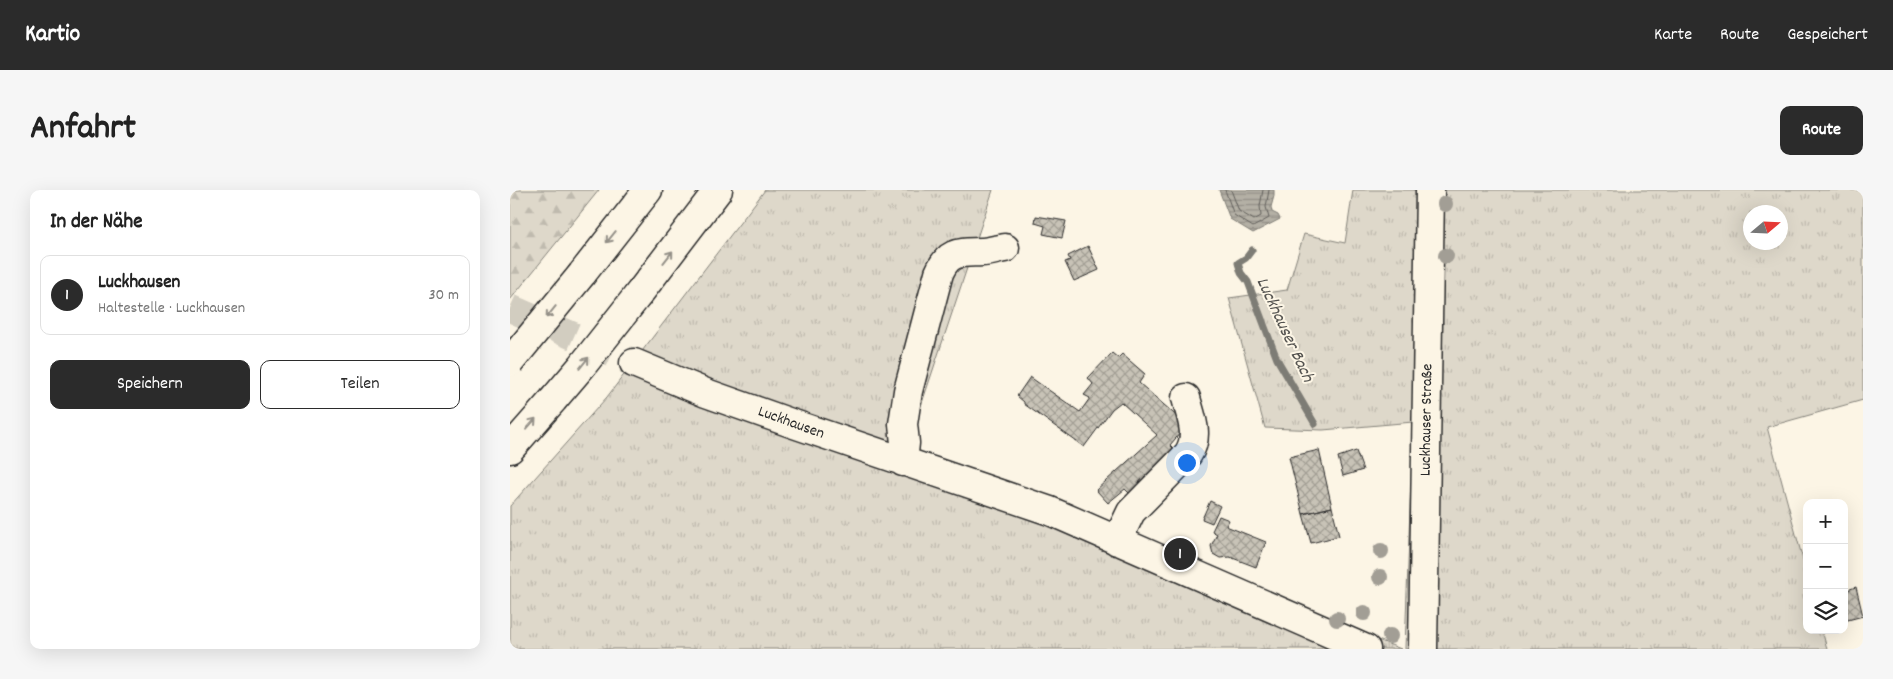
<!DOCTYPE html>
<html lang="de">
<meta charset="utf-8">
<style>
:root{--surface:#fff;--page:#f6f6f6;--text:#222;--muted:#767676;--line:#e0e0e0;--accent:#2b2b2b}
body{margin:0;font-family:Dekko,sans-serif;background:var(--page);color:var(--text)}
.controls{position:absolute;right:15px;bottom:15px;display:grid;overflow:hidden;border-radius:10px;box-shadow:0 5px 20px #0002}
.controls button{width:45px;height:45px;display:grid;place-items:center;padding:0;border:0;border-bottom:1px solid var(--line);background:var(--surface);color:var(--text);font:25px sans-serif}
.compass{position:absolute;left:1233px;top:15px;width:45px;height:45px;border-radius:50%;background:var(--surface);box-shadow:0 5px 20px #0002;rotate:71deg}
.you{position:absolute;left:676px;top:272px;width:18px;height:18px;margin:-12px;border:4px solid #fff;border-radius:50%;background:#1a73e8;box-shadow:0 0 0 8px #1a73e833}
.badge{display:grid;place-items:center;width:32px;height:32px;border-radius:50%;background:var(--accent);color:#fff;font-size:16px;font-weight:700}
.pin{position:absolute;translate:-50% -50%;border:2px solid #fff;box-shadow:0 1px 5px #0006}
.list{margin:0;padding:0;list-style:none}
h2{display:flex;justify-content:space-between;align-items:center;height:65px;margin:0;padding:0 20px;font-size:21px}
h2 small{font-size:16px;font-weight:400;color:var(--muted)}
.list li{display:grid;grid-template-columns:32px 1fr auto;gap:15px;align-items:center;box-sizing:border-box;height:80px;margin:0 10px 10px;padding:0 10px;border:1px solid var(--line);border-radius:10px}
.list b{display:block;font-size:19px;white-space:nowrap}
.list p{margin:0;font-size:16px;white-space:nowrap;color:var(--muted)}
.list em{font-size:16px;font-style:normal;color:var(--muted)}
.actions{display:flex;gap:10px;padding:15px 20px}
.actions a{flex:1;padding:11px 0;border:1px solid var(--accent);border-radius:10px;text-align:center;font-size:18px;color:var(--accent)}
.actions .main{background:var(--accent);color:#fff}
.icon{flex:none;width:28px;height:28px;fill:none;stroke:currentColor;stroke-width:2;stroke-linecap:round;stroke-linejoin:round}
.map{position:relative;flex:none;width:1353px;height:459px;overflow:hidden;border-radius:10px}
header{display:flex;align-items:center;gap:30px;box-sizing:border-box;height:70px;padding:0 25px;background:var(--accent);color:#fff}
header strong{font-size:24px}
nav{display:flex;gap:28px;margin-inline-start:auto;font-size:18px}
.intro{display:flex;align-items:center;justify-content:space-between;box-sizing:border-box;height:120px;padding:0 30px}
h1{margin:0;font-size:35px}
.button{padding:12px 22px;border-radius:10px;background:var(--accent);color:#fff;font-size:18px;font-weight:700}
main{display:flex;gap:30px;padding:0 30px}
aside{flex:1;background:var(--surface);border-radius:10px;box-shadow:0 5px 20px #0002}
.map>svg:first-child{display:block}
</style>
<header>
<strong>Kartio</strong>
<nav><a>Karte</a><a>Route</a><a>Gespeichert</a></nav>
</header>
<div class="intro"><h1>Anfahrt</h1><a class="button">Route</a></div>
<main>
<aside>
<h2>In der Nähe<small></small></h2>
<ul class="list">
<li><span class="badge">1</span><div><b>Luckhausen</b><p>Haltestelle · Luckhausen</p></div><em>30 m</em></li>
</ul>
<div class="actions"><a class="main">Speichern</a><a>Teilen</a></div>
</aside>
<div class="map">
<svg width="1353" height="459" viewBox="0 0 1353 459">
<defs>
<pattern id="grass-tufts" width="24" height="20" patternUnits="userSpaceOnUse" patternTransform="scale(1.25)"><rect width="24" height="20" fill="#ded8ca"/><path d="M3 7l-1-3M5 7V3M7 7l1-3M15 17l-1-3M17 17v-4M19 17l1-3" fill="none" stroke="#bfbaae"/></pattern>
<pattern id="forest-firs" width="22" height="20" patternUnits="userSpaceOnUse" patternTransform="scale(1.25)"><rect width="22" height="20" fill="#ded8ca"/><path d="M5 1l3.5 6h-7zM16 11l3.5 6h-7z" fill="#bfbaae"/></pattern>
<pattern id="water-rules" width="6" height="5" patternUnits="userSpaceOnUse" patternTransform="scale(1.25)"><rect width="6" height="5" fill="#b4b0a5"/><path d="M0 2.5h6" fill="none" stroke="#938f87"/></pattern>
<pattern id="building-cross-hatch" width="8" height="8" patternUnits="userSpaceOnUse" patternTransform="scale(1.25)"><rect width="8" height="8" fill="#c8c3b7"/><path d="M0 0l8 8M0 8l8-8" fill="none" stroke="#a39f95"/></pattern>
</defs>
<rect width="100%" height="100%" fill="#fcf5e5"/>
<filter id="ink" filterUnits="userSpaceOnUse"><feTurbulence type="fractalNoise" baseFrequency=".02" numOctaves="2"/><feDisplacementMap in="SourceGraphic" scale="10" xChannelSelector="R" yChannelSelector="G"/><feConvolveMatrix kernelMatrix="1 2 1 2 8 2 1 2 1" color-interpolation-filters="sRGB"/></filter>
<g filter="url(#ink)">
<path fill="url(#grass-tufts)" stroke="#84827a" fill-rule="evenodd" d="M255 0H483L395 264 891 459H0V316L97 207Z
M843 0H1353V210L1257 237 1297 385V440H1312L1317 459H895L903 232 813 240 755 238 719 108 777 100 794 44 835 53ZM1240 22H1270V52H1240Z"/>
<path fill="url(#forest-firs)" stroke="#84827a" d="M0 0H89L0 110Z"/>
<path fill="url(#water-rules)" stroke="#7d7b74" d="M709 0H764V6L761 17 762 22 768 25 770 29 743 43 720 29Z"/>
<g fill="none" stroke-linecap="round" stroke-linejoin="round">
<path stroke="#62605c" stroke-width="1" d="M715 0 724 25 743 37 759 28 756 17 759 0
M721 0 729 21 744 30 751 26 750 16 753 0"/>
<path stroke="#7d7b74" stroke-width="7" d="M742 60 736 68 728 73 731 83 738 92 767 169 805 234"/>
</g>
<path fill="url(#building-cross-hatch)" stroke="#2b2b2b" d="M526 26 556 31 552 48 533 44 535 36 525 33Z
M578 56 589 80 564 91 555 72 560 70 558 66Z
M602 163 608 168 612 164 635 184 629 193 677 235 660 255 668 263 623 307 615 299 598 313 586 300 647 245 611 212 602 219 574 257 514 214V212L507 206 520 187 570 222 580 208 574 205 583 194 578 188Z
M809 260 822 317 793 324 779 267Z
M846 261 853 280 833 286 828 267Z
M700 311 710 316 702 333 692 329Z
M822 317 829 346 801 353 793 324Z
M709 326 719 330 716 336 756 352 746 377 720 367 710 368 703 364 701 356 707 344 702 341Z
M1346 397 1353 426 1334 431V401Z"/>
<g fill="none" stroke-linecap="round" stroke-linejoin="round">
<path stroke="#d2cdc0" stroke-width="28" stroke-dasharray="28 14" stroke-linecap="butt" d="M0 118 124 173"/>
<g stroke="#2b2b2b" stroke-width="31">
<path id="minor" d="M124 173 196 203 281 233 540 321 856 459
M393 272 395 253 393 234 398 201 429 83C439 60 450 63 472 62 479 62 488 59 495 58
M607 351 621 322 678 264C690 246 681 227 676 208
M913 459 920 0"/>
</g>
<g stroke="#2b2b2b" stroke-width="31">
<path id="highway" d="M72 84 138 0
M128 105 208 0
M0 259 43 210"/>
</g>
<use href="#minor" stroke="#fcf5e5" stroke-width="28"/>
<use href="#highway" stroke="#fcf5e5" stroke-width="28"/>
<g stroke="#2b2b2b" stroke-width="31" stroke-linecap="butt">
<path id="highway-bridge" d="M0 172 72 84
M43 210 72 176 128 105"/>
</g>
<use href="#highway-bridge" stroke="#fcf5e5" stroke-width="28"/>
</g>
<g fill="#a29e95">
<circle cx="935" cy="14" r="8"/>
<circle cx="936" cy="66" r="8"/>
<circle cx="871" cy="361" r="8"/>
<circle cx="870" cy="387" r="8"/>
<circle cx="854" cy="423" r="8"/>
<circle cx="827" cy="429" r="8"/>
<circle cx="880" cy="446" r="8"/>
</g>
<defs><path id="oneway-shaft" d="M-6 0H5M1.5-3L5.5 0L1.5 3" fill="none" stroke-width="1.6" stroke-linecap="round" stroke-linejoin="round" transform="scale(1.25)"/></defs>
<g stroke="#949088">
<use href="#oneway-shaft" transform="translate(101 47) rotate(129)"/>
<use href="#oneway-shaft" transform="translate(158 67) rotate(-52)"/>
<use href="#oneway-shaft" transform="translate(41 122) rotate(129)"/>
<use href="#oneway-shaft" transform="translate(74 173) rotate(-51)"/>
<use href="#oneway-shaft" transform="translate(21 234) rotate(-49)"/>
</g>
</g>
<g text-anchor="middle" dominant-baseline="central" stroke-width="4" stroke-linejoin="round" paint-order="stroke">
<g font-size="16" fill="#2b2b2b" stroke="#fcf5e5">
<text transform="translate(917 230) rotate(-89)">Luckhauser Straße</text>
<text transform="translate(281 233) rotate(20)">Luckhausen</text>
</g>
<g font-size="18" font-style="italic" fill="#545350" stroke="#fcf5e5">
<text transform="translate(774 140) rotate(65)">Luckhauser Bach</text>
</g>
</g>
</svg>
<div class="controls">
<button>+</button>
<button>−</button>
<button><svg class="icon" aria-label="layers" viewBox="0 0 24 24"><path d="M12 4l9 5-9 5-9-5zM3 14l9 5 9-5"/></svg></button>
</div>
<svg class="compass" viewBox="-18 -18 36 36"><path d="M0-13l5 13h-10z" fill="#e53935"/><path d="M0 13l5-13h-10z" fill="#767676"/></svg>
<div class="you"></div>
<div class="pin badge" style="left:670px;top:364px">1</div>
</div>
</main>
